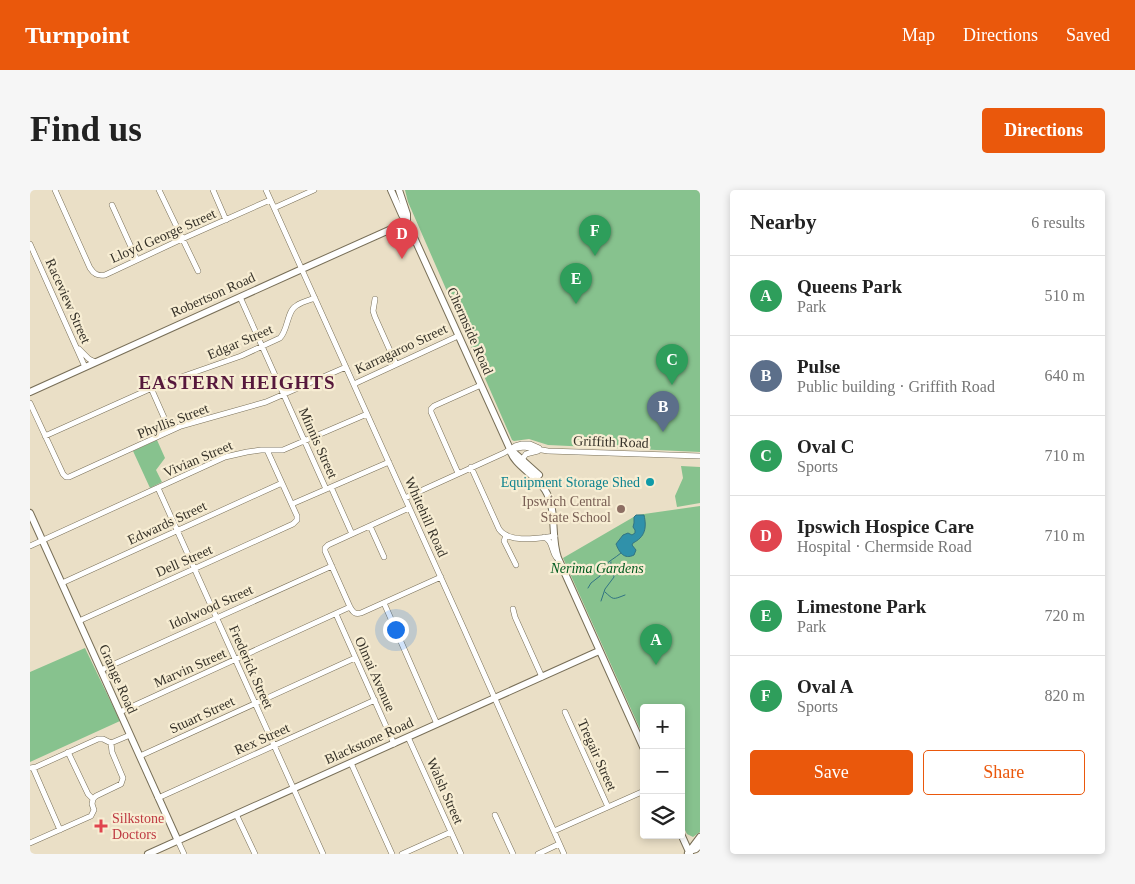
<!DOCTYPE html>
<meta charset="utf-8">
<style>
:root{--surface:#fff;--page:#f6f6f6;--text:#222;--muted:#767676;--line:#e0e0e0;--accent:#ea580c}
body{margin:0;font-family:"Times New Roman",serif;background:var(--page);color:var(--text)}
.controls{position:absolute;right:15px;bottom:15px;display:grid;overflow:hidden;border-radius:5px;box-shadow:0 2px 8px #0003}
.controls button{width:45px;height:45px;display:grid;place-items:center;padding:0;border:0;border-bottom:1px solid var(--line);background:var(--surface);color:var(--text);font:25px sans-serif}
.you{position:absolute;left:365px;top:439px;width:18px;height:18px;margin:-12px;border:4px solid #fff;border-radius:50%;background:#1a73e8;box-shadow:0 0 0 8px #1a73e833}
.badge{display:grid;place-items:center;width:32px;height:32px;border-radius:50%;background:var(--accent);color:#fff;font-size:16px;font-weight:700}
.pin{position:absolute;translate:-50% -41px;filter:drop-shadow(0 1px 2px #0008)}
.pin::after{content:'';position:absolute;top:26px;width:18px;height:15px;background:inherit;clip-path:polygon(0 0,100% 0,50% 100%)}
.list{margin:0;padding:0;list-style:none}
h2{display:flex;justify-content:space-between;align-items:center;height:65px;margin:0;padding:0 20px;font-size:21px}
h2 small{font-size:16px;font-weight:400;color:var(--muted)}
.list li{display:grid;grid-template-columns:32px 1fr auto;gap:15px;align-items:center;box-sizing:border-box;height:80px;padding:0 20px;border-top:1px solid var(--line)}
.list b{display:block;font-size:19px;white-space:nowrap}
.list p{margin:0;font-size:16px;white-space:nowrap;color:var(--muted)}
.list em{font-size:16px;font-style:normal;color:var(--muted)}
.actions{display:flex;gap:10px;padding:15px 20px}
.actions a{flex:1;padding:11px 0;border:1px solid var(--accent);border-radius:5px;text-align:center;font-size:18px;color:var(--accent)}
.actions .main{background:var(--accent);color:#fff}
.icon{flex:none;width:28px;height:28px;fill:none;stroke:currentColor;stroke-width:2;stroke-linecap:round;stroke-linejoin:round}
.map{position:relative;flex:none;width:670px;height:664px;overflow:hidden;border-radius:5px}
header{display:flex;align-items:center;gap:30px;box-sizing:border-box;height:70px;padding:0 25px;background:var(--accent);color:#fff}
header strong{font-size:24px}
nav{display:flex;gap:28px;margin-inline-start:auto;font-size:18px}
.intro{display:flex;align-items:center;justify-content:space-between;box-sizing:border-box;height:120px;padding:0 30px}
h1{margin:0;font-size:35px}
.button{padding:12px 22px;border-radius:5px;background:var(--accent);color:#fff;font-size:18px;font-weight:700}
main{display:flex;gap:30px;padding:0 30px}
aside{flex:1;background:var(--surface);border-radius:5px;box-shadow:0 2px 8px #0003}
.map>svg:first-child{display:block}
</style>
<header>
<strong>Turnpoint</strong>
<nav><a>Map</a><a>Directions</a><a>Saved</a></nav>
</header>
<div class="intro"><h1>Find us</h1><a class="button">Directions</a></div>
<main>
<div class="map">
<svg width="670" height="664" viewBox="0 0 670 664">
<rect width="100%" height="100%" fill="#eadfc6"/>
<path fill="#87c28e" d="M375 0H670V262L518 255 499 249 484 251 482 250 378 12Z
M127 250 135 268 126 280 132 292 120 298 103 261Z
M651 276 670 277V313L647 317 645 306 653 288Z
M670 316V642L663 647 657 644 651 632V518H614V548L533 368 607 325Z
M55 458 90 531 0 572V482Z"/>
<path fill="#3091aa" stroke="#327483" d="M606 325H614C617 338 615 347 603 353L602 355 606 360 604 365C594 370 589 362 586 354L593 345 598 343 602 345 605 343V340L603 337 604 333V327Z"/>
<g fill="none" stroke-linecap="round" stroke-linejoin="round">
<path stroke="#327483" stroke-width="1" d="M558 398 561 393 570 386 574 376C579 371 585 368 591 363
M575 402C584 410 582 410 595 405
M571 411 575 399 584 387 583 382 580 379 581 372"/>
<g stroke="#786f58" stroke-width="6">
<path id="minor" d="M25 0 60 78C64 84 67 86 75 85L152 49 240 10
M129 0 168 81
M183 0 196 30
M236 0 434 439 534 664
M82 15 107 70
M244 18 284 0
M0 54 55 177
M210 107 296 299
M345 109 343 121 345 127 366 174
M49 159 59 169 65 172
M324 194 428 146
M121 198 140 241
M0 213 33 284 36 287H39L151 236 236 212 316 177
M15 246 131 194 211 166 250 148C258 140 257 121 266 116 271 112 279 110 285 108
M480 259 494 257 518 261 670 266
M494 272 493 268 496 264 508 261
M441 277 469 339C479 354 509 348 525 346
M428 283 401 222V219L404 216 451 195
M301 297 322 344
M128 298 293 664
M375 308 474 263 485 256 492 254H500L509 258
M262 314 359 272
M379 318 298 355 295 358V361L320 417C323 422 325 425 331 423L411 387
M340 336 354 367
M476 346 474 351 486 375
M514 347C523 351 521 360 526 367
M0 356 195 267 217 262 231 260H253L337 224
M32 393 252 293
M354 413 407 534
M483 419 485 427 512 487
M306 424 364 554
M49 431 263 334 267 330V326L237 260
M71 480 302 376
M90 522 320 417
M535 522 578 617
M378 547 431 664
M81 553 100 545
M38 562 58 604 63 609
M110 566 325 468
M321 573 362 664
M0 578 6 577 68 549H73L81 553
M3 578 30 640
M128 608 345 510
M206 624 225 664
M465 625 483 664
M524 641 614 601
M148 651 154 664
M0 653 61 626 64 620 62 614 63 609 66 606 91 594 93 588 82 562 81 553
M372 664 421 642
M508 664 529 654"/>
</g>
<g stroke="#786f58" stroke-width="8">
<path id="major" d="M361 0 372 25 377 32 480 259C482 274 507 286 515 300 528 321 520 345 528 368L614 559
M369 0 377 24V32
M0 202 272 79 377 32
M480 259 509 285
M0 323 148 651
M651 644 660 664
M659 661 666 659 670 655
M658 663 670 647
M118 664 569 461"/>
</g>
<use href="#minor" stroke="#fff" stroke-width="5"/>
<use href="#major" stroke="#fff" stroke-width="6"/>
</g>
<circle fill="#0f9aa8" stroke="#f7edd3" stroke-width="2" cx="620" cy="292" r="5"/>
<circle fill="#8d6e63" stroke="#f7edd3" stroke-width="2" cx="591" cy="319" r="5"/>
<path fill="#e0444e" stroke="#f7edd3" stroke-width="2" d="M68.5 628.5h5v5h5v5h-5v5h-5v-5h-5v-5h5z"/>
<g text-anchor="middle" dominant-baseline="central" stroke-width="4.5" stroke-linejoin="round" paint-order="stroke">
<g font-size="14" fill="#363229" stroke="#f7edd3">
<text transform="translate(133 46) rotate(-24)">Lloyd George Street</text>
<text transform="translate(183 105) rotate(-24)">Robertson Road</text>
<text transform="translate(38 111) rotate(66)">Raceview Street</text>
<text transform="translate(440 141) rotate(66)">Chermside Road</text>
<text transform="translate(210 152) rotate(-23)">Edgar Street</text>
<text transform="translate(371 159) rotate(-25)">Karragaroo Street</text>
<text transform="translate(143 231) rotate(-21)">Phyllis Street</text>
<text transform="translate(581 252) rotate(2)">Griffith Road</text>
<text transform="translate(288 253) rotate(66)">Minnis Street</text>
<text transform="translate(168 269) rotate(-23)">Vivian Street</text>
<text transform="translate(396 327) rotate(66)">Whitehill Road</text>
<text transform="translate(137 333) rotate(-25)">Edwards Street</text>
<text transform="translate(154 371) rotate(-24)">Dell Street</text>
<text transform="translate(181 417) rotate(-24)">Idolwood Street</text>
<text transform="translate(221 477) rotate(66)">Frederick Street</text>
<text transform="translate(160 478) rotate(-24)">Marvin Street</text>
<text transform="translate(345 484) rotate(66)">Olmai Avenue</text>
<text transform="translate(88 489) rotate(66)">Grange Road</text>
<text transform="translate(172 525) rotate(-25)">Stuart Street</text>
<text transform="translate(232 549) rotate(-24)">Rex Street</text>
<text transform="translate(339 551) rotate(-24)">Blackstone Road</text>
<text transform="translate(567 565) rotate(66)">Tregair Street</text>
<text transform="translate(415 601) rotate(66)">Walsh Street</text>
</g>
<g font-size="14" fill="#0d838f" stroke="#f7edd3" text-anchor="end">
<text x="610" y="292">Equipment Storage Shed</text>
</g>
<g font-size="14" fill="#785e54" stroke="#f7edd3" text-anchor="end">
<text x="581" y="311">Ipswich Central<tspan x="581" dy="16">State School</tspan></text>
</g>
<g font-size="14" font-style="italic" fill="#015b1f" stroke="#f7edd3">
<text x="567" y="378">Nerima Gardens</text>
</g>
<g font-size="14" fill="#be3a42" stroke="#f7edd3" text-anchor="start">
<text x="82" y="628">Silkstone<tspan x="82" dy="16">Doctors</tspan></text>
</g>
<g font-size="19" font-weight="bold" letter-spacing="1" fill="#56183c" stroke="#f7edd3">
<text x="207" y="192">EASTERN HEIGHTS</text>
</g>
</g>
</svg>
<div class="controls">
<button>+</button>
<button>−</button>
<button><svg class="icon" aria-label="layers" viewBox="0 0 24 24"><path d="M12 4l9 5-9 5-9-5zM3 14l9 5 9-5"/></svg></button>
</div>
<div class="you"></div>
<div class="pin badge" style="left:626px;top:475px;background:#2e9e5b">A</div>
<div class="pin badge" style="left:633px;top:242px;background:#5c6f8a">B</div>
<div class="pin badge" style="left:642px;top:195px;background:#2e9e5b">C</div>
<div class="pin badge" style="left:372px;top:69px;background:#e0444e">D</div>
<div class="pin badge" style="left:546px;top:114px;background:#2e9e5b">E</div>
<div class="pin badge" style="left:565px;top:66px;background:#2e9e5b">F</div>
</div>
<aside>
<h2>Nearby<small>6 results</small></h2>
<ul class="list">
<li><span class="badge" style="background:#2e9e5b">A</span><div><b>Queens Park</b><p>Park</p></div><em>510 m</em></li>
<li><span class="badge" style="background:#5c6f8a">B</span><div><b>Pulse</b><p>Public building · Griffith Road</p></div><em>640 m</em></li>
<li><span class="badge" style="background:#2e9e5b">C</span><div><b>Oval C</b><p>Sports</p></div><em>710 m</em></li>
<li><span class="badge" style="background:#e0444e">D</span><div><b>Ipswich Hospice Care</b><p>Hospital · Chermside Road</p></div><em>710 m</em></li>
<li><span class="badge" style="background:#2e9e5b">E</span><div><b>Limestone Park</b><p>Park</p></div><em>720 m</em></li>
<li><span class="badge" style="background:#2e9e5b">F</span><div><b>Oval A</b><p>Sports</p></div><em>820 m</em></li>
</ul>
<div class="actions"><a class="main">Save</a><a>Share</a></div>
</aside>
</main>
